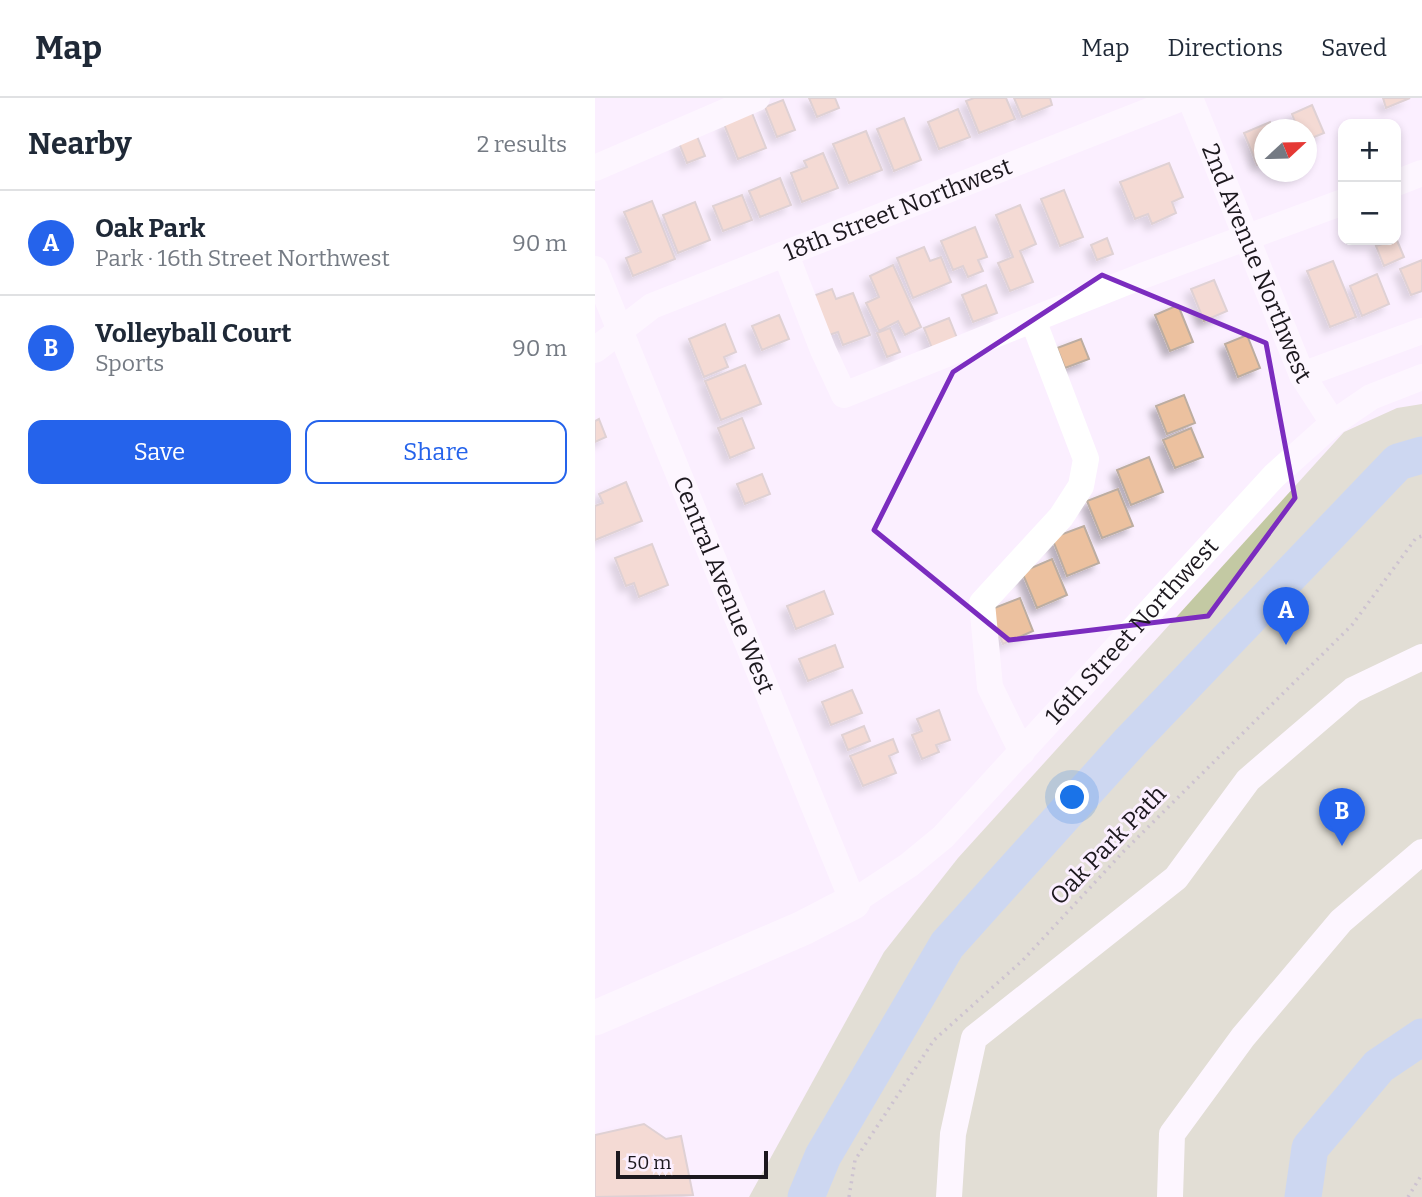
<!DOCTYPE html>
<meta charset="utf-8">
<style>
:root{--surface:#fff;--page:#f2f2f3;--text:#1f2937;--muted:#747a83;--line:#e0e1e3;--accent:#2563eb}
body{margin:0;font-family:Bitter,serif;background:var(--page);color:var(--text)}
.controls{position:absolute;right:21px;top:21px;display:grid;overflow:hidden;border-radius:14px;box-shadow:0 4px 10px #0003}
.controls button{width:63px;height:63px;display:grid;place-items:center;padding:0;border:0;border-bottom:2px solid var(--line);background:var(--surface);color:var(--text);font:35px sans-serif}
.compass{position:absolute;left:659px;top:21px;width:63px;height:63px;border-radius:50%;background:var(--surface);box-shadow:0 4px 10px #0003;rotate:68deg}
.scale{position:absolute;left:21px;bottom:18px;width:152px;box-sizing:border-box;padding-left:7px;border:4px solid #1c181e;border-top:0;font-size:19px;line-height:24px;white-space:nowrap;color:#1c181e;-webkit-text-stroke:5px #fbefff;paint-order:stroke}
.you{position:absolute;left:478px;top:700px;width:24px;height:24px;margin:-18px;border:5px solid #fff;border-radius:50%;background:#1a73e8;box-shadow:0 0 0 10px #1a73e833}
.badge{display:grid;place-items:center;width:46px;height:46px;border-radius:50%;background:var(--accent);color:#fff;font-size:23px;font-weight:700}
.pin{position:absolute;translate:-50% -58px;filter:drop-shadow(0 2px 4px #0008)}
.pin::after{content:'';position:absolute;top:37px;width:24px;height:21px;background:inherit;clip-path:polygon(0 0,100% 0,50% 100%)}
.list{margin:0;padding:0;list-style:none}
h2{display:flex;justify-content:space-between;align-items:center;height:91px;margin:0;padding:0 28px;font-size:30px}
h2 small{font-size:23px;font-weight:400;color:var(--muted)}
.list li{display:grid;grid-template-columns:46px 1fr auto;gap:21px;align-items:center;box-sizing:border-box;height:105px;padding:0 28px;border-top:2px solid var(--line)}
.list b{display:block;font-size:26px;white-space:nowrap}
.list p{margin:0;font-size:23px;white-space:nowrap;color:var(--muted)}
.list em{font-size:23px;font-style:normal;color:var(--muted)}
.actions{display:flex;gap:14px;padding:21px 28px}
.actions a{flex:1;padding:16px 0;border:2px solid var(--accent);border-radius:14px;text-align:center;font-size:24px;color:var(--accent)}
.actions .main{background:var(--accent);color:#fff}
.map{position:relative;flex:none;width:827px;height:1099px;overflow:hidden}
header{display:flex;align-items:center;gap:42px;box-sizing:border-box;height:98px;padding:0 35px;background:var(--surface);border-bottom:2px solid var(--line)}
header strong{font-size:33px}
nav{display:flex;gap:38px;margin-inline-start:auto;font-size:24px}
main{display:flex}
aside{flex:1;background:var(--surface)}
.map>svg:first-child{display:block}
</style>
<header>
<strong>Map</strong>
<nav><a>Map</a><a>Directions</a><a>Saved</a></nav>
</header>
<main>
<aside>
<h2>Nearby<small>2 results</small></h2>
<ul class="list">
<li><span class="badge">A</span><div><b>Oak Park</b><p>Park · 16th Street Northwest</p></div><em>90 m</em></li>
<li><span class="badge">B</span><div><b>Volleyball Court</b><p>Sports</p></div><em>90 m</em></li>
</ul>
<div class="actions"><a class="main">Save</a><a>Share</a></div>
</aside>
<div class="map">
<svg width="827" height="1099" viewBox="0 0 827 1099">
<defs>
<filter id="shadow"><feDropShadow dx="-6" dy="6" stdDeviation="3.5" flood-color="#0004"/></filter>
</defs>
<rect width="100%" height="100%" fill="#fbefff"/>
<path fill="#c3c9a3" d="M827 306V1099H154L289 854 363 760 749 334 802 310Z"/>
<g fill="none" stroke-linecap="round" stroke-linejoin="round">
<path stroke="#96bbe1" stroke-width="37" d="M211 1099 228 1058 352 847 535 644 803 364 827 357
M708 1099 715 1050 784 968 827 939"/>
</g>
<path fill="#ecc19f" stroke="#bcada1" stroke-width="2" filter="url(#shadow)" d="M214 0H240L244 10 222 19Z
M379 0H411L420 21 384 35 371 3Z
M419 0H455L457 7 427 19Z
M788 0H815L791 10Z
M188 2 200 32 182 39 170 9Z
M717 7 729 35 712 42V32H691L690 27 700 24 697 16Z
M363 11 375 39 344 51 333 24Z
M157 15 171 50 143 61 129 26Z
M309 20 326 62 299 73 282 31Z
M675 24 678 32H670V64L662 67 649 35Z
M271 33 287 72 254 85 238 46Z
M102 38 110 58 92 65 84 45Z
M228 55 243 90 207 104 196 75 212 69 209 63Z
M574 65 588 99 577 104 581 115 557 126 553 116 540 121 525 84Z
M185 80 196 107 165 119 154 93Z
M469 92 488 139 465 148 446 101Z
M147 97 157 122 128 133 118 108Z
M57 103 80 161 38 178 31 160 46 154 29 114Z
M100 104 115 142 83 155 68 117Z
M425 107 441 146 425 153 438 184 415 193 403 165 418 159 401 117Z
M380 129 392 159 383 162 388 173 373 179 368 168 358 172 346 143Z
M512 140 518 156 502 162 496 147Z
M801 140 809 159 789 168 781 148 801 142Z
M329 149 335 163 346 159 356 184 318 200 302 160Z
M827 162V193L816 197 805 171Z
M738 163 761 219 735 229 712 173Z
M298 167 326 229 310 237 303 223 284 233 271 205 284 199 275 178Z
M782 176 794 206 767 218 755 188Z
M619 182 632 213 609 223 596 191Z
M391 187 402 215 378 224 367 197Z
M237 191 241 201 258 195 275 237 248 247 243 234 234 237 218 198Z
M583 207 598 244 575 253 560 217Z
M184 217 194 241 167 252 157 228Z
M354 220 364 245 339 255 329 230Z
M130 226 141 254 129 259 133 269 109 279 94 241Z
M295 230 305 254 292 259 282 235Z
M652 237 665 270 643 279 630 246Z
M486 241 494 261 470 270 462 250Z
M150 267 166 306 126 322 110 283Z
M589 297 600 325 572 336 561 308Z
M147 320 159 350 135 360 123 330Z
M4 321 11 339 0 344V323Z
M596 330 608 359 580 370 568 342Z
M554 359 568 394 536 407 522 372Z
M167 376 175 396 150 406 142 386Z
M31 384 47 423 0 442V408L8 405 4 396Z
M523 391 538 428 507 440 492 403Z
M489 428 504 465 472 478 457 440Z
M57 446 73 487 44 499 39 485 31 488 20 460Z
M457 461 472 497 442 510 427 474Z
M229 493 238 516 201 531 192 508Z
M425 500 438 533 408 546 394 512Z
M240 547 248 569 213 583 204 561Z
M257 592 267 615 236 627 227 604Z
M344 612 355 642 341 647 344 654 327 661 317 637 327 633 322 621Z
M269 628 275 643 253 652 247 637Z
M298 641 303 654 294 658 301 675 268 688 255 658Z
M49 1026 71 1041 86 1038 98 1097 0 1099V1037Z"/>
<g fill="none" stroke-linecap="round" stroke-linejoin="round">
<path stroke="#958d98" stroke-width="3.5" stroke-dasharray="2 5" stroke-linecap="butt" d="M254 1099 260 1062 339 942 428 862 529 753 757 527 821 440 827 438
M813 1099 827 1076"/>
<g stroke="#fff" stroke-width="26">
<path id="s1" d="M595 0 707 277 738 325"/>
<path d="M0 70 162 0"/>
<path d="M801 85 827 75"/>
<path d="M191 157 228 252 249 297 547 178 748 104"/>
<path id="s2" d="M0 171 258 804 314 767 348 739 679 378 738 325 776 299 827 279"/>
<path id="s3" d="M0 252 57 208 587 0"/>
<path d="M707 277 827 233"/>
<path d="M427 654 395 589 387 505 466 419 486 388 491 361 438 222"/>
<path d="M354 1099 358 1036 379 940 581 780 653 682 758 592 827 559"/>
<path d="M575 1099 577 1036 648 939 746 823 827 754"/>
</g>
<path stroke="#fff" stroke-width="35" d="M0 920 208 830 258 804"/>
</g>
<path d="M0 0H827V1099H0ZM507 177 671 245 700 400 613 518 414 542 279 432 358 274Z" fill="#fbefff" fill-opacity=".55" fill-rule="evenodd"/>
<path fill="none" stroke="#7b2cbf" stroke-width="5" stroke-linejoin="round" d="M507 177 671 245 700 400 613 518 414 542 279 432 358 274Z"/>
<g text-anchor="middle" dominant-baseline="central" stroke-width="6" stroke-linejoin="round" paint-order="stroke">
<g font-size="24" fill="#1c181e" stroke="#fbefff">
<text stroke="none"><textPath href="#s3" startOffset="336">18th Street Northwest</textPath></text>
<text stroke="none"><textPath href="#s1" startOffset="178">2nd Avenue Northwest</textPath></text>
<text stroke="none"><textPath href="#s2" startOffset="341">Central Avenue West</textPath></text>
<text stroke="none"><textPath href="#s2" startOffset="1074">16th Street Northwest</textPath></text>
<text transform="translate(513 747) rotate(-46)">Oak Park Path</text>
</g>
</g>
</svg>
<div class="controls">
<button>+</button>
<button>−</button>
</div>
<svg class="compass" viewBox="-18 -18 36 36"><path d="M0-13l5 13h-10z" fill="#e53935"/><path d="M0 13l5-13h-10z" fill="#747a83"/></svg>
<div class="scale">50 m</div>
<div class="you"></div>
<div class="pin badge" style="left:691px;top:547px">A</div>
<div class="pin badge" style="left:747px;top:748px">B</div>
</div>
</main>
